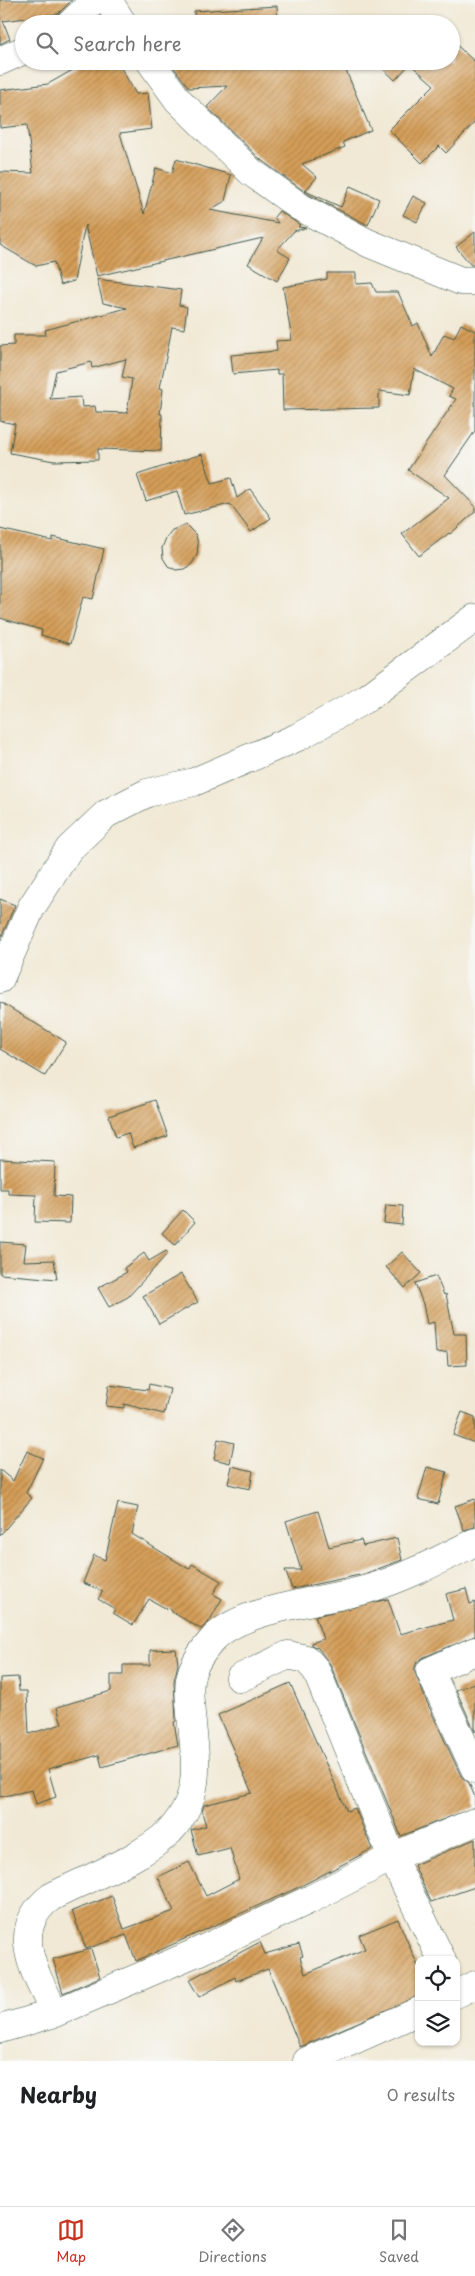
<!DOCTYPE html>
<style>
:root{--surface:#fff;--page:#f6f6f6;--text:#202124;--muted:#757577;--line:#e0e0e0;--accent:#c8321e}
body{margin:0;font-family:"Playpen Sans",sans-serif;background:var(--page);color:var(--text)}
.controls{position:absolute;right:15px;bottom:15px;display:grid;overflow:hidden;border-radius:10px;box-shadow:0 1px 4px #0004}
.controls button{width:45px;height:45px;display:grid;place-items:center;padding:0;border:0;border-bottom:1px solid var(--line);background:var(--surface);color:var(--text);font:25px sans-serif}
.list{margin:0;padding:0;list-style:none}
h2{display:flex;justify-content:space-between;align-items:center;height:65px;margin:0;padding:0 20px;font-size:21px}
h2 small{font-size:16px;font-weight:400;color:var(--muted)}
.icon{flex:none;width:28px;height:28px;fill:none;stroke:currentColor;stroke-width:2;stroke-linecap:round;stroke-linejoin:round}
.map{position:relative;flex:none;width:475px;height:2061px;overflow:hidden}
.search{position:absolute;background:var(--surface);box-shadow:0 1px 4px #0004;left:15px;right:15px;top:15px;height:55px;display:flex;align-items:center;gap:12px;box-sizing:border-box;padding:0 18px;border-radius:28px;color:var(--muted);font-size:19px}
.sheet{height:145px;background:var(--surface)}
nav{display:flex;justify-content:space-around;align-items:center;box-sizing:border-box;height:70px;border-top:1px solid var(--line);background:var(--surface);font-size:14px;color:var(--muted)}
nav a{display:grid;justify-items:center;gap:2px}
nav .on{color:var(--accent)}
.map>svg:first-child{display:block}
</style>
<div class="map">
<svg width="475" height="2061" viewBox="0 0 475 2061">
<defs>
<pattern id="building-hatch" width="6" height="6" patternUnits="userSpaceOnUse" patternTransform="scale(1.25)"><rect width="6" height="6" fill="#d59e58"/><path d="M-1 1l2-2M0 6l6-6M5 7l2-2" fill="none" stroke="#ac824a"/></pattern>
</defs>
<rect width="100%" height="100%" fill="#f6f6f2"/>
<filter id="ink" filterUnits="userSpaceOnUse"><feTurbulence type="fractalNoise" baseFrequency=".02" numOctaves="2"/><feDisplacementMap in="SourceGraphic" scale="10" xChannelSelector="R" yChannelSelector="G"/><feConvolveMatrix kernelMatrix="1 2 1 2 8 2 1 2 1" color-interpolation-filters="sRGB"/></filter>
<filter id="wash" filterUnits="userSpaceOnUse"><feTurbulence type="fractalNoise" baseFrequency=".0096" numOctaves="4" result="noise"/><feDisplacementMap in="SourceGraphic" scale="20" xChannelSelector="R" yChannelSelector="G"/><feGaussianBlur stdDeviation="1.12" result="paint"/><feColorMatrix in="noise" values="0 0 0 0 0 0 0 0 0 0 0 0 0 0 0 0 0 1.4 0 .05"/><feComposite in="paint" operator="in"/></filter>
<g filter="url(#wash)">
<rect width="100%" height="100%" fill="#f1e9d5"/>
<g id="blocks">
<path fill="url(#building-hatch)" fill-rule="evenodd" d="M0 0H72L58 14 3 21 10 39 0 44Z
M277 6 278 24H195L194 11Z
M451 40 475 62V122L446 153 439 146 422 163 389 130 434 85 410 64 395 80 375 61H451Z
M75 61H117L136 94 148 93 152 129 120 133 144 214 156 168 172 173 176 159 231 175 225 201 210 210 278 223 274 217 279 211 300 225 298 227 306 228 294 231 277 250 290 258 277 281 248 264 263 238 97 276 85 225 74 281 60 285 54 262 36 266 0 245V172L33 173 27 125 0 128V90L48 84 78 67Z
M169 61H342L371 130 343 142 345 147 302 164 317 177 305 191 341 207 350 186 379 199 368 225 308 194 261 160 207 107 227 86 189 88Z
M413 196 427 203 417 222 403 215Z
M475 232V265H471L456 247Z
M327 273H356V284L372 283 376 292H398L413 326 418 323 432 357 444 334 454 338 461 324 475 331V431L445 475 475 506V512L450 534 449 533 419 556 402 534 449 498 408 470 456 399 449 396 453 389 414 369 410 395 379 391V408L283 410 282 374H277V370L233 374 231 355 277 351 276 341 292 340 283 287 327 279Z
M97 279 181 290 179 305 187 307 184 329 172 327 160 388 163 389 160 414H162L161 451 98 449V460L54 461 10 453 15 424 0 421V346L14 345V335H46L45 330 127 308 103 303ZM126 359 122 377 132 379 127 413 96 412 95 406 82 407 81 397 50 399 56 371 91 362 92 368Z
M202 454 212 483 231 478 237 498 250 489 271 518 251 532 230 504 184 515 177 491 146 501 137 475Z
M186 525 196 535 198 544 197 555 192 564 184 569 176 570 168 566 163 558 162 548 166 538 172 530Z
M0 529 52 541 53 537 104 549 93 599 83 597 70 644 41 635 42 630 0 618Z
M0 899 15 905 0 940Z
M0 1002 66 1042 45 1076 0 1049Z
M155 1100 168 1136 133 1148 128 1133 116 1137 109 1116Z
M0 1159 55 1162 54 1196 71 1197 70 1223 35 1222 36 1195 8 1194V1189H0Z
M386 1205 403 1206 402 1225 384 1223Z
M183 1210 195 1222 175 1245 162 1233Z
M0 1242 26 1244 24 1261 54 1260 57 1279 0 1274Z
M166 1251 168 1253 128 1297 109 1307 98 1288 127 1272 124 1268 144 1253 149 1261Z
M402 1252 421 1273 405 1288 386 1267Z
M181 1274 198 1302 159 1324 143 1296Z
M436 1276 444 1295 446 1294 454 1334H466L467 1365 448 1366 447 1352 436 1353 434 1322 427 1324 423 1304 415 1283Z
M149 1384 170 1389 164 1414 124 1404V1408L106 1406 109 1385 148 1390Z
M462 1412 475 1417V1443L453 1435Z
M218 1439 234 1443 230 1463 214 1459Z
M27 1451 43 1458 26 1493 32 1498 0 1535V1470L13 1481Z
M232 1466 253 1471 250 1489 228 1484Z
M427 1467 447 1472 438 1504 418 1499Z
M475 1499V1527L464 1530 455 1506Z
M118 1503 138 1507 132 1534 189 1569 192 1564 221 1581 213 1594 222 1599 208 1623 201 1629 172 1612 170 1608 167 1609 149 1599 133 1625 113 1613 115 1609 98 1599 103 1591 83 1583 94 1555 105 1560Z
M318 1511 329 1547 361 1540 363 1546 397 1538 402 1560 364 1574 292 1589 285 1570H301L286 1521Z
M466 1589 470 1604 475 1602V1636L424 1657 417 1662 414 1670 426 1700 461 1776 469 1783 475 1797V1807L401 1836 330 1664 318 1648 311 1645V1643L323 1639 315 1616 388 1599 400 1634 453 1620 446 1594Z
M176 1649 178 1664 174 1681 176 1721 174 1722 178 1745 102 1767 99 1755 48 1769 56 1797 36 1804 32 1790 0 1797V1678L18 1677 19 1691H27L29 1734 62 1724 57 1707 111 1691V1675H123V1665H150V1650Z
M290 1683 347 1811 355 1808 372 1849 299 1887 136 1961 126 1935 86 1949 72 1911 112 1896 124 1929 174 1911 158 1877 189 1862 206 1896 239 1879 230 1848 198 1856 191 1830 206 1826 202 1812 204 1805 252 1793 218 1715Z
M475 1683V1732L456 1690Z
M475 1839V1887L431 1902 414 1865Z
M398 1919 419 1969V1996L300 2047 268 1969 236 1981 235 1977 199 1997 189 1980 260 1942 265 1954 299 1944 303 1956 300 1957 305 1974 365 1949 359 1935Z
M91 1949 100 1977 63 1993 53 1959Z"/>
</g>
</g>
<g filter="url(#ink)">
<use href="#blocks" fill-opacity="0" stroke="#3e574c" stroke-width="1"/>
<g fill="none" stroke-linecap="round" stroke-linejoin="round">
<g stroke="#3e574c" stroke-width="29">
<path id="minor" d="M108 0 123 24
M70 24 95 0
M0 61 24 50
M150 61 178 100 251 172 300 207 368 243 461 281H475
M0 979 31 908 69 849 106 814 147 793 194 782 298 737 367 698 475 618
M475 1651 430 1671 475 1769
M240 1678 288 1655 306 1659 316 1670 392 1857 442 1960
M456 1994 475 1985
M55 2013C36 1975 7 1930 51 1897 86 1879 143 1858 170 1831 204 1795 195 1758 191 1714 190 1700 187 1686 192 1672 196 1659 205 1648 214 1638 244 1607 327 1601 368 1589 405 1578 441 1559 475 1542
M0 2029 55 2013 195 1953 311 1899 392 1857 475 1822
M307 2061 419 2011"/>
</g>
<use href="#minor" stroke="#fff" stroke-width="28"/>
</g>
</g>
</svg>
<div class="controls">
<button><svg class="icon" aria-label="locate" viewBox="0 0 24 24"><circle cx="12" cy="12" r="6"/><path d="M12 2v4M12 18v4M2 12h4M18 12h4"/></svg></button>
<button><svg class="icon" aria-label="layers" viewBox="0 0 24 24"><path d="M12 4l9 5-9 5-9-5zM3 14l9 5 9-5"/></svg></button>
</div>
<div class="search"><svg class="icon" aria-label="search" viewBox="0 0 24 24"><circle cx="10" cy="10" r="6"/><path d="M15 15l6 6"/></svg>Search here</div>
</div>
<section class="sheet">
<h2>Nearby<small>0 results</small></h2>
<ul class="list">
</ul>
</section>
<nav>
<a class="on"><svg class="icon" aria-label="map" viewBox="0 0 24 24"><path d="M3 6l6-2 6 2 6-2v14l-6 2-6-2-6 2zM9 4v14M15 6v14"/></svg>Map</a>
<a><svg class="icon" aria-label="directions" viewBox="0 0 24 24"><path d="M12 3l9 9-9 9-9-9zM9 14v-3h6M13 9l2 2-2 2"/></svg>Directions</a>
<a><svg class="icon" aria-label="saved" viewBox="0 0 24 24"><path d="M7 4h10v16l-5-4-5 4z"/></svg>Saved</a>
</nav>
